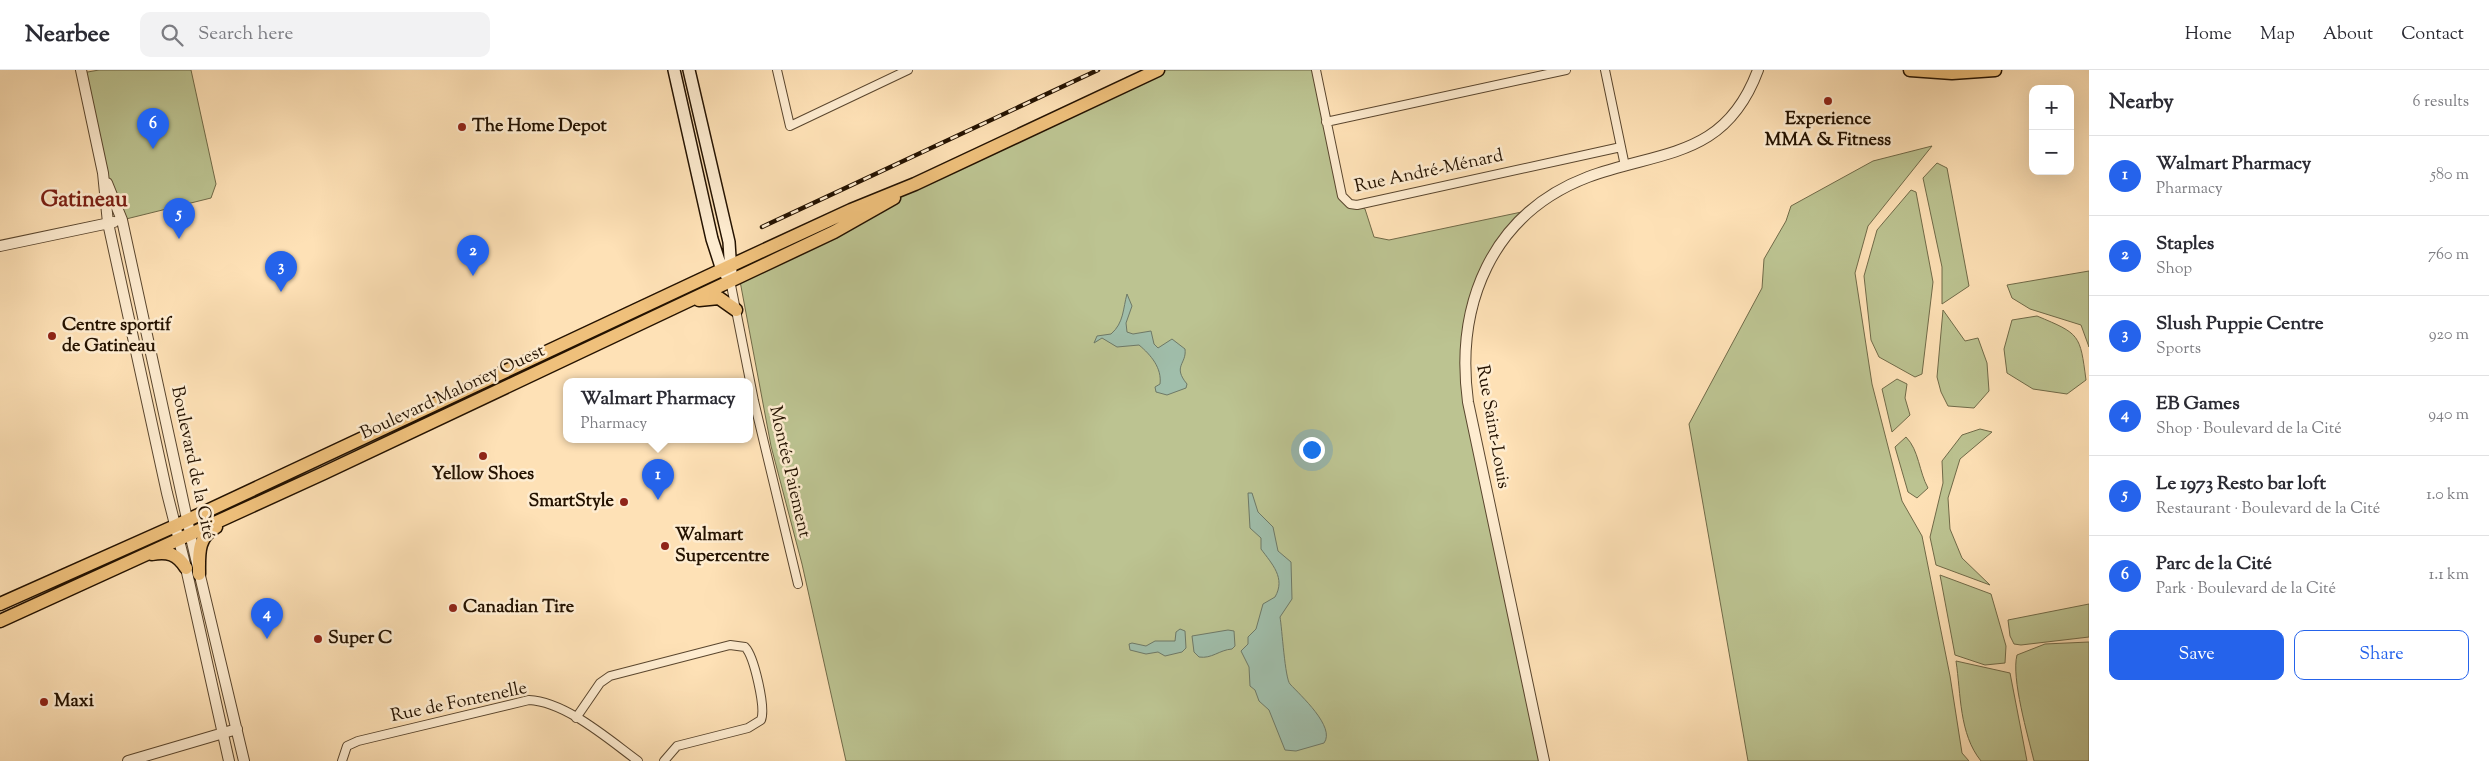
<!DOCTYPE html>
<meta charset="utf-8">
<style>
:root{--surface:#fff;--page:#f2f2f3;--text:#2b2b33;--muted:#7c7c81;--line:#e1e1e2;--accent:#2563eb}
body{margin:0;font-family:"Sorts Mill Goudy",serif;background:var(--page);color:var(--text)}
.controls{position:absolute;right:15px;top:15px;display:grid;overflow:hidden;border-radius:10px;box-shadow:0 5px 20px #0002}
.controls button{width:45px;height:45px;display:grid;place-items:center;padding:0;border:0;border-bottom:1px solid var(--line);background:var(--surface);color:var(--text);font:25px sans-serif}
.you{position:absolute;left:1311px;top:379px;width:18px;height:18px;margin:-12px;border:4px solid #fff;border-radius:50%;background:#1a73e8;box-shadow:0 0 0 8px #1a73e833}
.badge{display:grid;place-items:center;width:32px;height:32px;border-radius:50%;background:var(--accent);color:#fff;font-size:16px;font-weight:700}
.pin{position:absolute;translate:-50% -41px;filter:drop-shadow(0 1px 2px #0008)}
.pin::after{content:'';position:absolute;top:26px;width:18px;height:15px;background:inherit;clip-path:polygon(0 0,100% 0,50% 100%)}
.popup{position:absolute;left:563px;top:308px;width:190px;height:65px;box-sizing:border-box;display:grid;place-content:center;border-radius:10px;background:var(--surface);filter:drop-shadow(0 1px 4px #0005);font-size:16px;white-space:nowrap;color:var(--muted)}
.popup b{font-size:19px;color:var(--text)}
.popup::after{content:'';position:absolute;left:50%;top:100%;margin-left:-10px;border:10px solid transparent;border-top-color:var(--surface)}
.list{margin:0;padding:0;list-style:none}
h2{display:flex;justify-content:space-between;align-items:center;height:65px;margin:0;padding:0 20px;font-size:21px}
h2 small{font-size:16px;font-weight:400;color:var(--muted)}
.list li{display:grid;grid-template-columns:32px 1fr auto;gap:15px;align-items:center;box-sizing:border-box;height:80px;padding:0 20px;border-top:1px solid var(--line)}
.list b{display:block;font-size:19px;white-space:nowrap}
.list p{margin:0;font-size:16px;white-space:nowrap;color:var(--muted)}
.list em{font-size:16px;font-style:normal;color:var(--muted)}
.actions{display:flex;gap:10px;padding:15px 20px}
.actions a{flex:1;padding:11px 0;border:1px solid var(--accent);border-radius:10px;text-align:center;font-size:18px;color:var(--accent)}
.actions .main{background:var(--accent);color:#fff}
.icon{flex:none;width:28px;height:28px;fill:none;stroke:currentColor;stroke-width:2;stroke-linecap:round;stroke-linejoin:round}
.map{position:relative;flex:none;width:2089px;height:691px;overflow:hidden}
header{display:flex;align-items:center;gap:30px;box-sizing:border-box;height:70px;padding:0 25px;background:var(--surface);border-bottom:1px solid var(--line)}
header strong{font-size:24px}
nav{display:flex;gap:28px;margin-inline-start:auto;font-size:18px}
.search{width:350px;height:45px;background:var(--page);display:flex;align-items:center;gap:12px;box-sizing:border-box;padding:0 18px;border-radius:10px;color:var(--muted);font-size:19px}
main{display:flex}
aside{flex:1;background:var(--surface)}
.map>svg:first-child{display:block}
</style>
<header>
<strong>Nearbee</strong>
<div class="search"><svg class="icon" aria-label="search" viewBox="0 0 24 24"><circle cx="10" cy="10" r="6"/><path d="M15 15l6 6"/></svg>Search here</div>
<nav><a>Home</a><a>Map</a><a>About</a><a>Contact</a></nav>
</header>
<main>
<div class="map">
<svg width="2089" height="691" viewBox="0 0 2089 691">
<rect width="100%" height="100%" fill="#fee1b6"/>
<filter id="stains"><feTurbulence type="fractalNoise" baseFrequency=".004" numOctaves="4"/><feColorMatrix values="0 0 0 0 .2 0 0 0 0 .09 0 0 0 0 .02 0 0 0 .5 -.17"/></filter>
<radialGradient id="worn" r=".72"><stop offset=".6" stop-color="#630" stop-opacity="0"/><stop offset="1" stop-color="#630" stop-opacity=".3"/></radialGradient>
<path fill="#bcc391" stroke="#706a48" d="M99 0H191L216 114 211 128 122 150 103 103 82 3Z
M1158 0H1316L1342 126 1365 139 1374 167 1389 170 1531 140 1487 198 1464 291 1544 691H846L802 494 771 376 740 211 915 114Z
M1932 76 1868 156 1855 203 1872 314 1902 431 1922 466 1950 606 1962 683 1969 691H1748L1689 354 1762 218 1764 189 1786 151 1791 136 1873 91Z
M1937 93 1947 98 1969 216 1942 234V197L1923 108Z
M1911 120 1916 122 1933 212 1922 304 1915 307 1879 287 1871 270 1864 206 1877 160Z
M2089 201V277L2081 255 2030 239 2012 228 2007 215Z
M1943 240 1965 271 1978 268 1987 293 1989 321 1974 338 1948 336 1941 322 1937 307Z
M2037 246C2080 264 2080 264 2086 310L2067 324 2033 319 2007 303 2004 279 2012 250Z
M1897 309 1907 314 1905 328 1910 345 1892 362 1882 319Z
M1980 359 1992 362 1960 389 1948 428 1950 459 1962 488 1990 515 1936 495 1930 467 1943 413 1942 391 1962 365Z
M1906 367C1919 380 1919 402 1928 418L1917 428 1908 422 1895 377Z
M1940 505 1991 524 2006 576 2005 593 1985 595 1955 585Z
M2089 534V567L2021 575 2014 574 2010 566 2008 550Z
M2089 572V691H2034C2028 666 2011 608 2017 585L2045 574Z
M1956 591 2010 603 2027 691H1981C1959 664 1961 624 1956 591Z"/>
<path fill="#a0beab" stroke="#6e7967" d="M1127 224 1132 236 1126 253 1127 262 1133 264 1151 261 1154 274 1158 278 1172 269 1185 279C1187 294 1172 296 1187 314L1186 318 1167 325 1156 322 1155 317 1160 314C1162 298 1151 285 1139 275L1117 277 1102 268 1094 273 1097 266 1111 264C1124 253 1123 238 1127 224Z
M1248 423H1252L1258 442 1273 457 1278 481 1291 492 1292 529 1280 547C1282 558 1285 609 1290 614 1300 625 1336 657 1324 673L1296 681 1285 680 1269 640 1259 631 1255 620 1250 616 1249 597 1241 581 1248 574V567L1256 559 1263 534 1275 527C1286 508 1272 494 1261 479V468L1250 458Z
M1180 559 1185 561 1186 578 1182 582 1165 586 1158 582 1146 584 1130 580 1129 574 1132 573 1146 576 1155 571H1175L1176 562Z
M1228 560 1234 561 1235 576 1232 579C1219 580 1212 589 1199 587L1194 582 1192 566Z"/>
<g fill="none" stroke-linecap="round" stroke-linejoin="round">
<g stroke="#5a462e" stroke-width="10">
<path id="minor" d="M777 0 790 56 908 0
M1316 0 1342 126 1350 134 1357 135 1621 77
M1605 0 1625 96
M1326 52 1566 0
M730 210 754 331 798 514
M576 648 600 613 610 606 730 575 745 577C754 586 766 638 761 650L748 658 677 676 664 691
M342 691 347 676 358 671 529 630C566 632 608 669 638 691"/>
</g>
<g stroke="#5a462e" stroke-width="12">
<path id="tertiary" d="M81 0 103 103 108 153 167 423 186 498 229 691
M107 113 122 150 192 472 244 691
M0 176 114 152
M128 691 237 659
M1544 691 1468 332C1455 235 1491 144 1588 107 1661 80 1725 89 1758 0"/>
</g>
<g stroke="#241200" stroke-width="14">
<path id="secondary" d="M674 0 712 169 722 200 728 207
M689 0 729 172 731 203"/>
</g>
<g stroke="#241200" stroke-width="15">
<path id="primary" d="M1910 0 1952 3 1995 0
M699 230 719 228 736 240
M152 484C168 481 177 484 186 498
M199 504C199 484 197 468 216 457
M0 534 175 456 732 195 851 140 915 114 1158 0
M0 551 324 403 834 162 894 128"/>
</g>
<use href="#minor" stroke="#feecd0" stroke-width="8"/>
<use href="#tertiary" stroke="#feecd0" stroke-width="10"/>
<use href="#secondary" stroke="#feecd0" stroke-width="11"/>
<use href="#primary" stroke="#efc07b" stroke-width="12"/>
<g stroke="#241200" stroke-width="4.5">
<path id="rail" d="M762 157 1098 0"/>
</g>
<use href="#rail" stroke="#feecd0" stroke-width="2.5" stroke-dasharray="8" stroke-linecap="butt"/>
</g>
<g fill="#8f2418" stroke="#feecd0" stroke-width="2">
<circle cx="1828" cy="31" r="5"/>
<circle cx="462" cy="57" r="5"/>
<circle cx="52" cy="266" r="5"/>
<circle cx="483" cy="386" r="5"/>
<circle cx="624" cy="432" r="5"/>
<circle cx="665" cy="476" r="5"/>
<circle cx="453" cy="538" r="5"/>
<circle cx="318" cy="569" r="5"/>
<circle cx="44" cy="632" r="5"/>
</g>
<g text-anchor="middle" dominant-baseline="central" stroke-width="5" stroke-linejoin="round" paint-order="stroke">
<g font-size="18" font-weight="bold" fill="#241200" stroke="#feecd0" text-anchor="start">
<text x="1828" y="50" text-anchor="middle">Experience<tspan x="1828" dy="21">MMA &amp; Fitness</tspan></text>
<text x="472" y="57">The Home Depot</text>
<text x="62" y="256">Centre sportif<tspan x="62" dy="21">de Gatineau</tspan></text>
<text x="483" y="405" text-anchor="middle">Yellow Shoes</text>
<text x="614" y="432" text-anchor="end">SmartStyle</text>
<text x="675" y="466">Walmart<tspan x="675" dy="21">Supercentre</tspan></text>
<text x="463" y="538">Canadian Tire</text>
<text x="328" y="569">Super C</text>
<text x="54" y="632">Maxi</text>
</g>
<g font-size="18" fill="#241200" stroke="#feecd0">
<text transform="translate(1429 102) rotate(-12)">Rue André-Ménard</text>
<text transform="translate(453 323) rotate(-25)">Boulevard Maloney Ouest</text>
<text transform="translate(1492 357) rotate(80)">Rue Saint-Louis</text>
<text transform="translate(192 393) rotate(78)">Boulevard de la Cité</text>
<text transform="translate(789 402) rotate(77)">Montée Paiement</text>
<text transform="translate(459 633) rotate(-12)">Rue de Fontenelle</text>
</g>
<g font-size="22" font-weight="bold" fill="#7a1f14" stroke="#feecd0">
<text x="84" y="131">Gatineau</text>
</g>
</g>
<rect width="100%" height="100%" filter="url(#stains)"/>
<rect width="100%" height="100%" fill="url(#worn)"/>
</svg>
<div class="controls">
<button>+</button>
<button>−</button>
</div>
<div class="you"></div>
<div class="pin badge" style="left:658px;top:430px">1</div>
<div class="popup"><b>Walmart Pharmacy</b>Pharmacy</div>
<div class="pin badge" style="left:473px;top:206px">2</div>
<div class="pin badge" style="left:281px;top:222px">3</div>
<div class="pin badge" style="left:267px;top:569px">4</div>
<div class="pin badge" style="left:179px;top:169px">5</div>
<div class="pin badge" style="left:153px;top:79px">6</div>
</div>
<aside>
<h2>Nearby<small>6 results</small></h2>
<ul class="list">
<li><span class="badge">1</span><div><b>Walmart Pharmacy</b><p>Pharmacy</p></div><em>580 m</em></li>
<li><span class="badge">2</span><div><b>Staples</b><p>Shop</p></div><em>760 m</em></li>
<li><span class="badge">3</span><div><b>Slush Puppie Centre</b><p>Sports</p></div><em>920 m</em></li>
<li><span class="badge">4</span><div><b>EB Games</b><p>Shop · Boulevard de la Cité</p></div><em>940 m</em></li>
<li><span class="badge">5</span><div><b>Le 1973 Resto bar loft</b><p>Restaurant · Boulevard de la Cité</p></div><em>1.0 km</em></li>
<li><span class="badge">6</span><div><b>Parc de la Cité</b><p>Park · Boulevard de la Cité</p></div><em>1.1 km</em></li>
</ul>
<div class="actions"><a class="main">Save</a><a>Share</a></div>
</aside>
</main>
